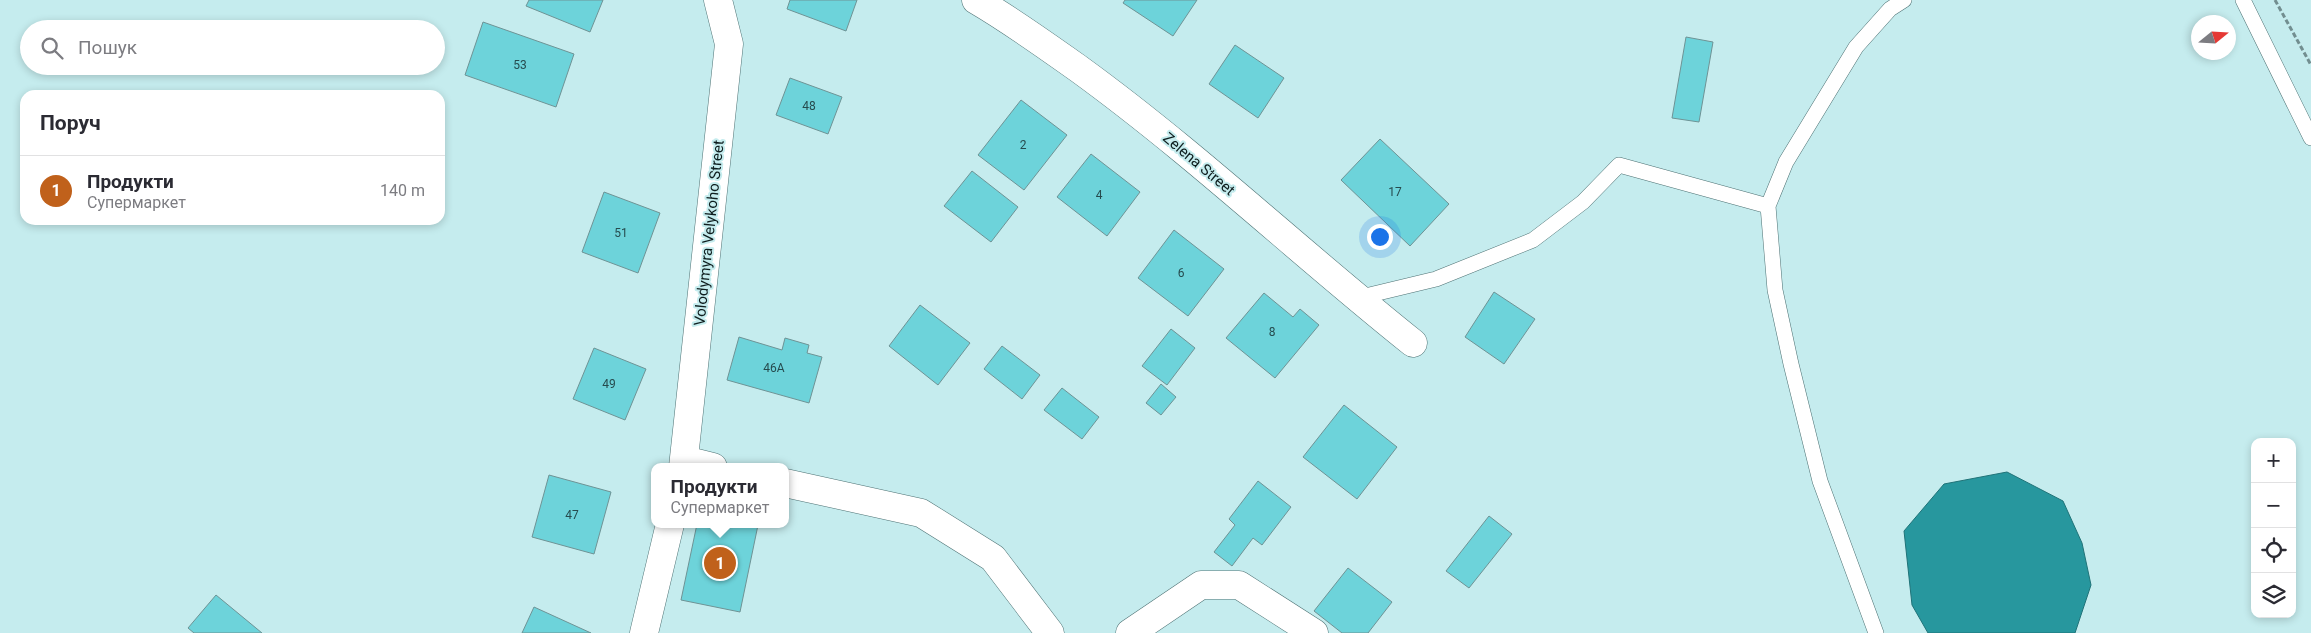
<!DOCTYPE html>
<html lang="uk">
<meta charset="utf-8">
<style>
:root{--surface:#fff;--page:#f7f7f7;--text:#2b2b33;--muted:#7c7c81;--line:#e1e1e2;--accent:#c0611b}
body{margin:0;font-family:Roboto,sans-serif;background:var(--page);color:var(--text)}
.controls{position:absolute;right:15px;bottom:15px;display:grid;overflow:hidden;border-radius:10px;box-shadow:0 2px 8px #0003}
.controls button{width:45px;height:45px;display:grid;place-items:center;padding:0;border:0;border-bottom:1px solid var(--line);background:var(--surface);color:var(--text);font:25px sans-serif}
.compass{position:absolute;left:2191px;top:15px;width:45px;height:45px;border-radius:50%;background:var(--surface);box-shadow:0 2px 8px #0003;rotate:72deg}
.you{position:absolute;left:1379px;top:236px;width:18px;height:18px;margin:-12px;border:4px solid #fff;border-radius:50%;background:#1a73e8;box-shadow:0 0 0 8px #1a73e833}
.badge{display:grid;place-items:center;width:32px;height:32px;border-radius:50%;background:var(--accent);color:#fff;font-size:16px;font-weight:700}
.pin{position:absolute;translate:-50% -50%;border:2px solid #fff;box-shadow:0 1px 5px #0006}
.popup{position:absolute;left:651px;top:463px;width:138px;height:65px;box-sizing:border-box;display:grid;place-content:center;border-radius:10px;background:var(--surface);filter:drop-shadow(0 1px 4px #0005);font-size:16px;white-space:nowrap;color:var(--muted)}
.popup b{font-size:19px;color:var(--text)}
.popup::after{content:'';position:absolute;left:50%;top:100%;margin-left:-10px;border:10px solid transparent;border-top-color:var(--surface)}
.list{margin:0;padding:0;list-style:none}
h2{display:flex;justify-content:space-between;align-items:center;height:65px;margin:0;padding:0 20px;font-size:21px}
h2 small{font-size:16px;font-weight:400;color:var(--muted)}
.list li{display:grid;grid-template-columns:32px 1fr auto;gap:15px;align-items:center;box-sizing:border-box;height:70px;padding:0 20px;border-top:1px solid var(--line)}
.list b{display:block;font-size:19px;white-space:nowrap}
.list p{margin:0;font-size:16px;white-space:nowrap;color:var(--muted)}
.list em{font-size:16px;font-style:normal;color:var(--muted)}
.icon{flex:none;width:28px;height:28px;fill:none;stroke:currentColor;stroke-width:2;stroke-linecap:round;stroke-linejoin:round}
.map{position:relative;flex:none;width:2311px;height:633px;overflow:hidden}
.search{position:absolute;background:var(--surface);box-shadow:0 2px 8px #0003;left:20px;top:20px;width:425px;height:55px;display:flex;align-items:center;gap:12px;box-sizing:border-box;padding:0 18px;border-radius:28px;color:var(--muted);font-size:19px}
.panel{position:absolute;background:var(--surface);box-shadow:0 2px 8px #0003;left:20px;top:90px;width:425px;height:135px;border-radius:15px}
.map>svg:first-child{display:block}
</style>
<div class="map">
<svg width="2311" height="633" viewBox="0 0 2311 633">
<rect width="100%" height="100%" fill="#c5ecee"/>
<path fill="#27979e" stroke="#207378" d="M2007 472 2063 501 2082 543 2091 585 2075 633H1928L1912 605 1904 531 1944 484Z"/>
<path fill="#6dd3da" stroke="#6e9395" d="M529 0H603L590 32 526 6Z
M790 0H857L846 31 787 9Z
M1125 0H1197L1173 36 1123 3Z
M483 22 574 54 556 107 465 75Z
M1686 37 1713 42 1699 122 1672 118Z
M1235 45 1284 78 1258 118 1209 84Z
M790 78 842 97 828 134 776 115Z
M1021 100 1067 135 1024 190 978 155Z
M1380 139 1449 204 1410 246 1341 180Z
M1091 154 1140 192 1107 236 1057 197Z
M972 171 1018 207 991 242 944 206Z
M604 192 660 213 638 273 582 252Z
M1174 230 1224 269 1188 316 1138 278Z
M1494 292 1535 319 1504 364 1465 337Z
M1264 293 1293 317 1300 309 1319 325 1275 378 1226 338Z
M920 305 970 343 938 385 889 346Z
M1171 329 1195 348 1167 385 1142 366Z
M739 337 782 350 785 338 809 345 807 353 822 357 809 403 727 380Z
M1002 346 1040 375 1022 399 984 369Z
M594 348 646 369 625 420 573 399Z
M1161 384 1176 397 1161 415 1146 403Z
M1062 388 1099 417 1082 439 1044 410Z
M1344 405 1397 447 1357 499 1303 457Z
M549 475 611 492 594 554 532 537Z
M1258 481 1291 507 1262 545 1253 538 1232 566 1214 552 1235 525 1229 519Z
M1489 516 1512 534 1469 588 1446 571Z
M697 524 758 525 740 612 681 600Z
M1348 568 1392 602 1368 633H1342L1314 611Z
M216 595 262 633H194L188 628Z
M534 607 591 633H522Z"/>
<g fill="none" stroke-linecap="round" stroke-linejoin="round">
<g stroke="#4e7274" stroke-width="16">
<path id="lane" d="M2243 0 2311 138
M1768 206 1775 290 1791 364 1820 481 1876 633
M1357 298 1436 279 1533 240 1583 202 1619 165 1768 206 1786 162 1856 47 1890 9 1904 0"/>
</g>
<g stroke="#4e7274" stroke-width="29">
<path id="street" d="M976 0C1012 21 1045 45 1079 69 1196 154 1300 253 1413 343
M685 460 713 467
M683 467 729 44 718 0
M785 483 921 513 993 558 1050 633
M644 633 670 524
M1130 633 1201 585H1239L1314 633"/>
</g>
<path stroke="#728e90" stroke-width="3" stroke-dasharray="5 2.5" stroke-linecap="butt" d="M2275 0 2311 65"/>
<use href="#lane" stroke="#fff" stroke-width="15"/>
<use href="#street" stroke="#fff" stroke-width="28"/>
</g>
<g text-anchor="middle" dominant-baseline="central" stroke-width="4" stroke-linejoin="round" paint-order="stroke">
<g font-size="12" fill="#264b4e">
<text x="520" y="65">53</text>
<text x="809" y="106">48</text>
<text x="1023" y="145">2</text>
<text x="1395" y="192">17</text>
<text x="1099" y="195">4</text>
<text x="621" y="233">51</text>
<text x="1181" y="273">6</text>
<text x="1272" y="332">8</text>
<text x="774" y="368">46А</text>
<text x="609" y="384">49</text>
<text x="572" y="515">47</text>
</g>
<g font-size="15" fill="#0f1e1f" stroke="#c5ecee">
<text transform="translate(1199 164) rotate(40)">Zelena Street</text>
<text transform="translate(709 233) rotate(-84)">Volodymyra Velykoho Street</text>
</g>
</g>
</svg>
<div class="controls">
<button>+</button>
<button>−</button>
<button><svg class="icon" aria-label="locate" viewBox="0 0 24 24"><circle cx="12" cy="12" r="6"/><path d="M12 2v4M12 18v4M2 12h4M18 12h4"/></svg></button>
<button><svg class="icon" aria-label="layers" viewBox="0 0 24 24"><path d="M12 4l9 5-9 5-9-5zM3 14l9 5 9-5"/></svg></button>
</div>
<svg class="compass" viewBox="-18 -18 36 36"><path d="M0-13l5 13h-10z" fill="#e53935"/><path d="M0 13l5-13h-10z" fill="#7c7c81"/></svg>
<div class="you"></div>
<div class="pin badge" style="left:720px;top:563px">1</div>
<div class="popup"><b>Продукти</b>Супермаркет</div>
<div class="search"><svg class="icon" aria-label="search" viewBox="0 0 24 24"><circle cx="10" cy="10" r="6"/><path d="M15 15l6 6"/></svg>Пошук</div>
<section class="panel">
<h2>Поруч<small></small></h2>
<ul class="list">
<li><span class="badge">1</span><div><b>Продукти</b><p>Супермаркет</p></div><em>140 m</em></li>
</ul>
</section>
</div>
